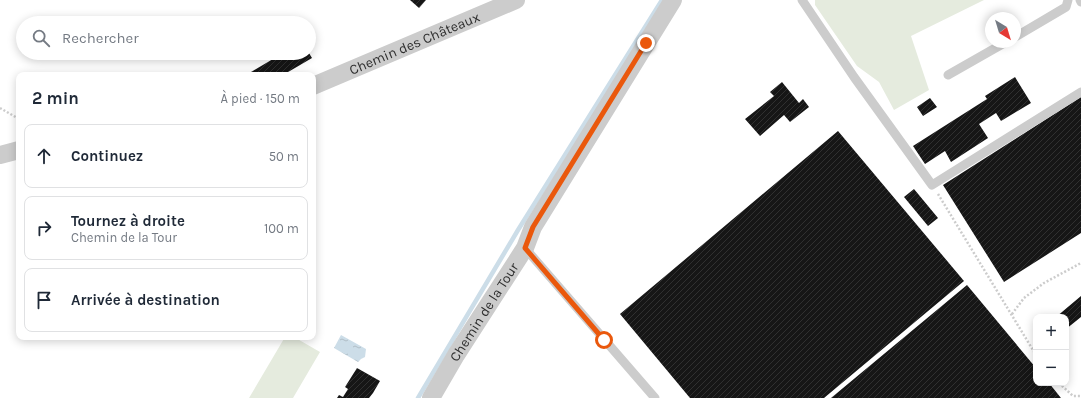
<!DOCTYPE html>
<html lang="fr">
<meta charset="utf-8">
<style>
:root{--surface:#fff;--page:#f6f6f7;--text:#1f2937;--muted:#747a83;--line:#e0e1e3}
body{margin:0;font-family:Karla,sans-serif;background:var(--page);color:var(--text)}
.controls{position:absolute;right:12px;bottom:12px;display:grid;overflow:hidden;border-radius:8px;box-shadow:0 2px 10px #0003}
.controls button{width:36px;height:36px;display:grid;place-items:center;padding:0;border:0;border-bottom:1px solid var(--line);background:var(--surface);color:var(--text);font:20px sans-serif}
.compass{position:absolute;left:985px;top:12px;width:36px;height:36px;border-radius:50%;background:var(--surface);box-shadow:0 2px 10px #0003;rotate:142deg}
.stop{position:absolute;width:12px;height:12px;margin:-9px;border:3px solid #ea580c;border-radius:50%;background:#fff}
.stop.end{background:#ea580c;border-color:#fff;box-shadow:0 1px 4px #0008}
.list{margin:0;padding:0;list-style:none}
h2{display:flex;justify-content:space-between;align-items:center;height:52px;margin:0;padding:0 16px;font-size:17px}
h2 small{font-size:13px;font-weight:400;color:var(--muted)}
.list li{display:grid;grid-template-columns:26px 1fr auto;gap:12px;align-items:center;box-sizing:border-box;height:64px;margin:0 8px 8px;padding:0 8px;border:1px solid var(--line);border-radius:8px}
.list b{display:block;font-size:15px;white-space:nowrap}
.list p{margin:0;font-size:13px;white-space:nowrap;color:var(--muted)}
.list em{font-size:13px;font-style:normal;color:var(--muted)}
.icon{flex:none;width:22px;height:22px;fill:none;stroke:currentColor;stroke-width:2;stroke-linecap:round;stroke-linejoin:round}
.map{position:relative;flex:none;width:1081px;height:398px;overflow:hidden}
.search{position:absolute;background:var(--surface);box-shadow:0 2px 10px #0003;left:16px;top:16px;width:300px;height:44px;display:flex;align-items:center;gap:10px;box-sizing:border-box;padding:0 14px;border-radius:22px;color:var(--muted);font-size:15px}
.panel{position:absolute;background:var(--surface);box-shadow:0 2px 10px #0003;left:16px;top:72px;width:300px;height:268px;border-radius:8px}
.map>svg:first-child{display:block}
</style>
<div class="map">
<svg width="1081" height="398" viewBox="0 0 1081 398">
<defs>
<pattern id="water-ripples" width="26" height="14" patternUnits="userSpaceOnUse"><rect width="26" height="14" fill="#ccdde8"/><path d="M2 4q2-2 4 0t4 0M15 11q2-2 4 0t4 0" fill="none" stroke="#b0bec7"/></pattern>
<pattern id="building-hatch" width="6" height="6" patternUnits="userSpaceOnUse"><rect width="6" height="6" fill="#161616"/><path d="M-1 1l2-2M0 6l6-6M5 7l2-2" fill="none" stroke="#303030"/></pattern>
</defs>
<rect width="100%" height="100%" fill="#fff"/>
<path fill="#e5ebde" d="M815 0H984L911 36 929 90 894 110 879 82 857 66 815 5Z
M285 337H294L320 352 293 398H249Z"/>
<path fill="url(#water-ripples)" d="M341 335 366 349 365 357 361 359 358 362 334 348Z"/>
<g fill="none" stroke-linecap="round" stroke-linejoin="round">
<path stroke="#ccdde8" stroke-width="4.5" d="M418 398 518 230 662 0"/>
</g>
<path fill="url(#building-hatch)" d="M410 0H426L419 8Z
M283 53H309L312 58 283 75H246Z
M1015 77 1031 103 1001 121 996 113 979 124 988 138 951 162 945 151 925 164 913 146 987 99 985 96Z
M782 82 799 103 803 99 809 107 790 122 784 115 760 136 745 119 774 96 770 92Z
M1081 97V233L1004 282 943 185Z
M930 98 937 107 923 116 917 107Z
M838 131 964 281 824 398H690L620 314Z
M914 189 938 218 928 226 904 197Z
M967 285 1036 368V383H1049L1061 398H831Z
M1081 296V317L1066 329V317H1056Z
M357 368 380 381 373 393 369 398H337L339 395 343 397 348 389 345 387Z"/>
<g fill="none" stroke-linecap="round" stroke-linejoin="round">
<path stroke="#ccc" stroke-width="2.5" stroke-dasharray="2 2" stroke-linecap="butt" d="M0 108 19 119
M938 194 1036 355
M1012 314 1024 298 1044 283 1081 263
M1059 383 1073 396H1081"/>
<path stroke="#ccc" stroke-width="9" d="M802 0 854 77 932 185 1081 92
M1080 0 1081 2
M1015 37 1066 7 1068 0
M948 75 1006 42
M525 248 655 398"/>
<g stroke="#ccc" stroke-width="18">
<path id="s1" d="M313 86 516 0"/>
<path d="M0 155 19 150"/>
<path id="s2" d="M431 398 456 355 525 248 533 227 673 0"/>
</g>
</g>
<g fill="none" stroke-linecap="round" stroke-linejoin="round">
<path stroke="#ea580c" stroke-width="5" d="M604 340 525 248 533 227 646 43"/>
</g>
<g text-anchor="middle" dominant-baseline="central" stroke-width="4" stroke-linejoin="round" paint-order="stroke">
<g font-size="14" fill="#2f2f2f" stroke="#fff">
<text stroke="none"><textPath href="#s1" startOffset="110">Chemin des Châteaux</textPath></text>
<text stroke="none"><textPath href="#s2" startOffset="101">Chemin de la Tour</textPath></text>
</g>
</g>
</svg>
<div class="controls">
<button>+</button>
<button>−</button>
</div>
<svg class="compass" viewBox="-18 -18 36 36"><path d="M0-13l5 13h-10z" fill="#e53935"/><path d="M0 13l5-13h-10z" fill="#747a83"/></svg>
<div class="stop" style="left:604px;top:340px"></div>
<div class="stop end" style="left:646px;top:43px"></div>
<div class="search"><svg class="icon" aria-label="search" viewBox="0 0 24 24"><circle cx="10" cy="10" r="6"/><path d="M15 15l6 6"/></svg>Rechercher</div>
<section class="panel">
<h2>2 min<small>À pied · 150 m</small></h2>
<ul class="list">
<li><svg class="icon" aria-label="ahead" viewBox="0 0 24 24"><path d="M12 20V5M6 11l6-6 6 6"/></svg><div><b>Continuez</b></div><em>50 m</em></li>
<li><svg class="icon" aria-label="right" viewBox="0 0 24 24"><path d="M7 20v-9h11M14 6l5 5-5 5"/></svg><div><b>Tournez à droite</b><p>Chemin de la Tour</p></div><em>100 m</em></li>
<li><svg class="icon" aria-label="arrive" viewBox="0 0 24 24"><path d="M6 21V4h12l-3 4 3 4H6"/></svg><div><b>Arrivée à destination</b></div></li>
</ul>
</section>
</div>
